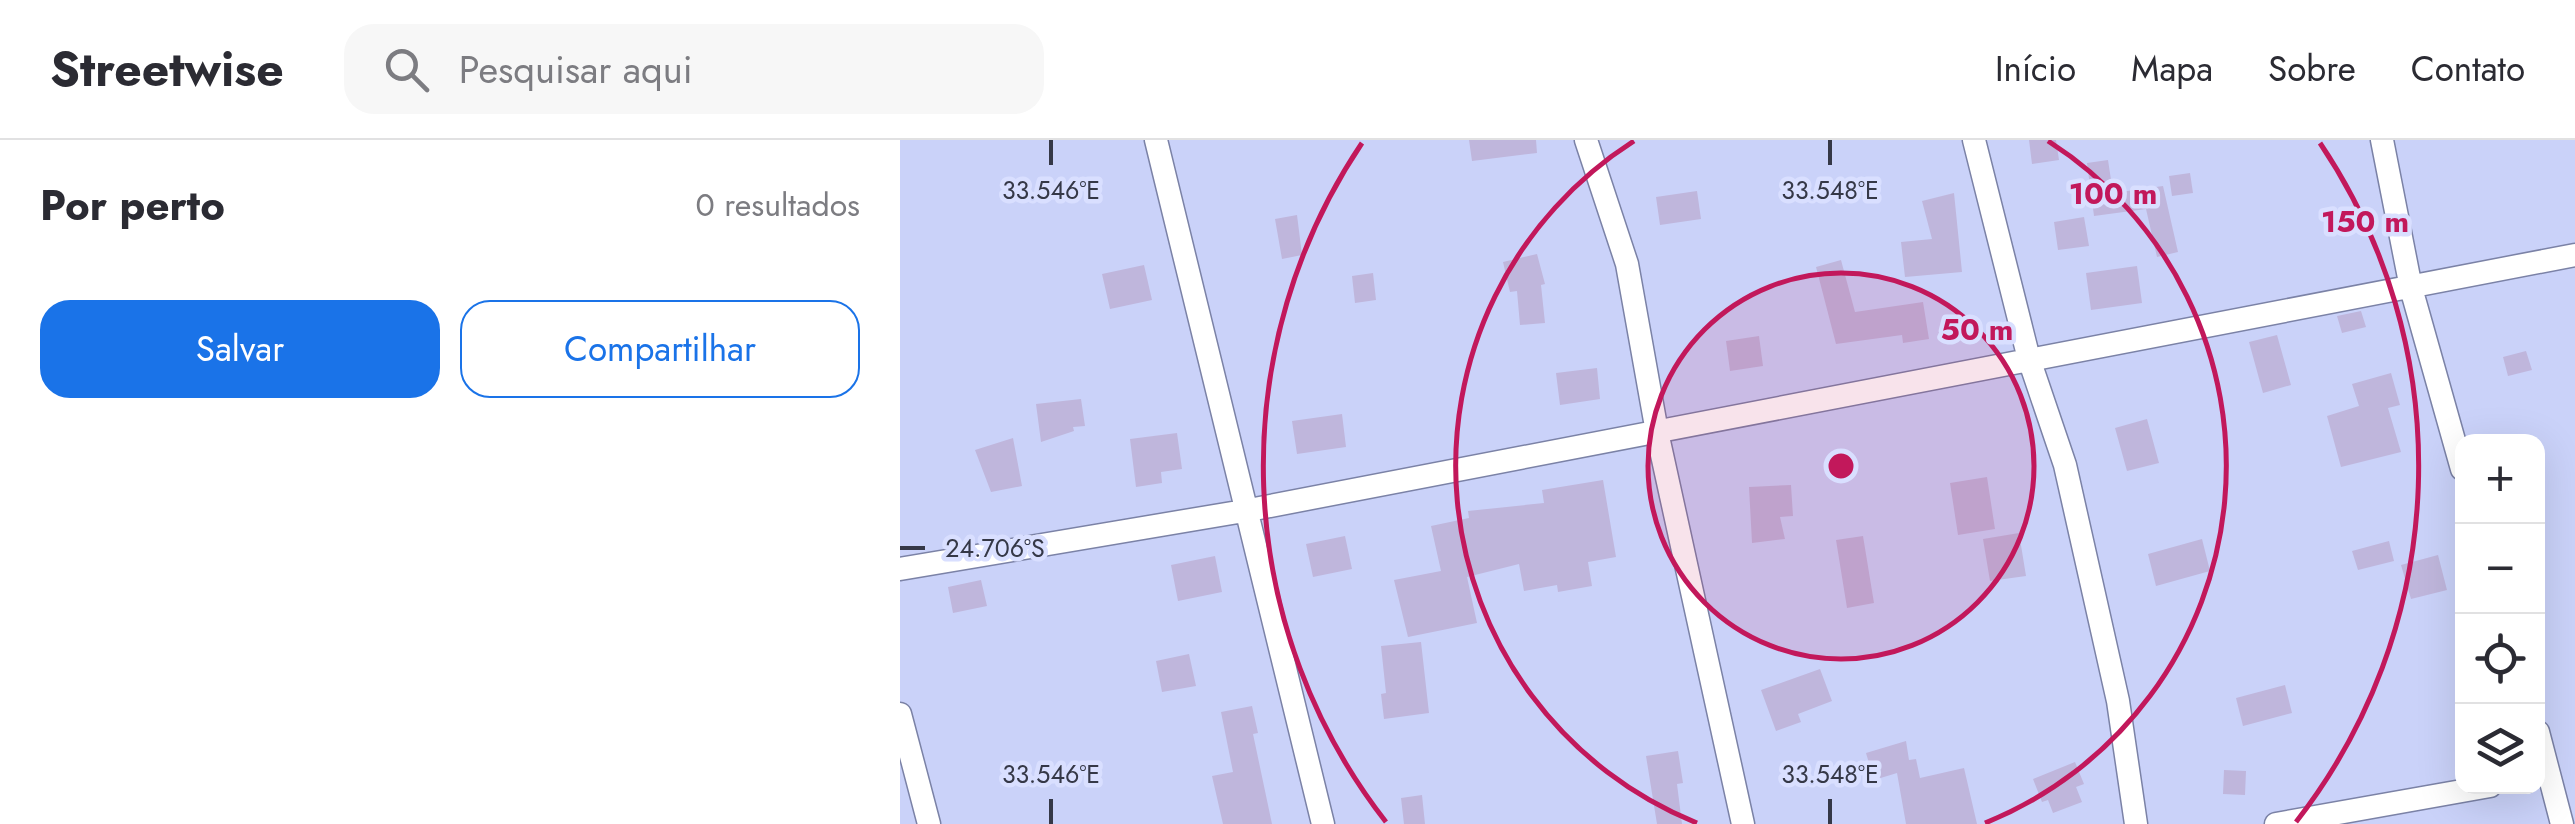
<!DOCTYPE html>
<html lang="pt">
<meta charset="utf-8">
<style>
:root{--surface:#fff;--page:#f7f7f7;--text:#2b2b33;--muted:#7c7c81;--line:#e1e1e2;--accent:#1a73e8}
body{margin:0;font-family:Jost,sans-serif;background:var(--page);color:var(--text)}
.controls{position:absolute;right:30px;bottom:30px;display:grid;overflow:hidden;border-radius:20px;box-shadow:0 10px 40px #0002}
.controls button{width:90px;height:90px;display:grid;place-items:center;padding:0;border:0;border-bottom:2px solid var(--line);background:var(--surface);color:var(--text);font:50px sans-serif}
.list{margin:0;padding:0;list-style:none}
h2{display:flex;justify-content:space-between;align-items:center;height:130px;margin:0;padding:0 40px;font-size:42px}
h2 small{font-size:32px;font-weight:400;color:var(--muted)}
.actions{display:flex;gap:20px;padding:30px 40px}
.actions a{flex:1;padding:22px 0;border:2px solid var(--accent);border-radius:30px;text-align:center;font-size:35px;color:var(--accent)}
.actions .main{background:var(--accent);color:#fff}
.icon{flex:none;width:55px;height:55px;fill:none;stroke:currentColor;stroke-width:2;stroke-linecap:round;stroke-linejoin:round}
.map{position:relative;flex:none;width:1675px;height:684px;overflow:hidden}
header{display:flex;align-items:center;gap:60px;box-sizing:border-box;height:140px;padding:0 50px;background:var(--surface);border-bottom:2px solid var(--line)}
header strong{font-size:48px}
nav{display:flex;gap:55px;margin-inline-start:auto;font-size:35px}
.search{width:700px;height:90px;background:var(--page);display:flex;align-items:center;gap:25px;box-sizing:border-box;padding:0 35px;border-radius:30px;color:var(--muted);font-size:38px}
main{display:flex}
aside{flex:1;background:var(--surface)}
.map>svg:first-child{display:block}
</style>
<header>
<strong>Streetwise</strong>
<div class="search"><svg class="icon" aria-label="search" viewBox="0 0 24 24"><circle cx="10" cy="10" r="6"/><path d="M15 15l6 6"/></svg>Pesquisar aqui</div>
<nav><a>Início</a><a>Mapa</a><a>Sobre</a><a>Contato</a></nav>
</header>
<main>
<aside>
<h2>Por perto<small>0 resultados</small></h2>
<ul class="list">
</ul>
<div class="actions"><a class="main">Salvar</a><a>Compartilhar</a></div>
</aside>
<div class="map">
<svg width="1675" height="684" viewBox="0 0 1675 684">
<rect width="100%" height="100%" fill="#cad2f9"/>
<path fill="#bfb6dc" d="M569 0H636L637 13 572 21Z
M1129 0H1156L1159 20 1132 24Z
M1208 20 1213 53 1263 46 1278 112 1257 117 1246 69 1194 76 1187 23Z
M1290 33 1293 53 1272 56 1269 36Z
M797 51 801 79 760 85 756 57Z
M1054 53 1062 132 1005 137 1001 102 1032 99 1022 61Z
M397 75 402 115 382 119 375 79Z
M1184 77 1189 106 1158 110 1154 82Z
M637 114 645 144 641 145 645 183 620 185 617 151 610 152 603 122Z
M941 120 955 172 1023 162 1029 199 1003 203 1002 195 936 204 916 127Z
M244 125 252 160 210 169 202 134Z
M1237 126 1242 163 1191 170 1186 133Z
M473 133 476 160 455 163 452 136Z
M1461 171 1466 187 1442 193 1437 176Z
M1377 195 1391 245 1363 253 1349 202Z
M859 196 863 226 830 231 826 201Z
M1626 211 1632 230 1608 236 1603 217Z
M697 228 700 259 660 265 656 233Z
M1491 233 1500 265 1488 268 1501 312 1441 327 1427 276 1459 266 1452 244Z
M181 259 185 286 173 287 174 291 141 302 136 264Z
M442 274 446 307 397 314 392 281Z
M1247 279 1259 323 1227 331 1215 288Z
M277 293 282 329 261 332 262 343 236 347 230 299Z
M113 298 122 346 91 352 75 310Z
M1087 337 1095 389 1058 395 1050 343Z
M703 340 716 417 688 422 692 446 658 452 657 445 624 451 619 424 567 437 577 483 508 497 494 440 541 431 531 386 569 378 568 371 644 363 642 350Z
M891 345 893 376 880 377 885 399 852 403 849 347Z
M1119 393 1126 436 1090 441 1083 399Z
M445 396 452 429 413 437 406 404Z
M963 396 974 463 947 468 936 400Z
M1302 399 1310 431 1256 446 1248 414Z
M1489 401 1494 421 1458 430 1452 411Z
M1538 415 1547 450 1511 459 1501 425Z
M315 416 322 452 278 461 271 425Z
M81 440 87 466 53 473 48 447Z
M521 502 529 573 484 579 481 554 486 553 481 506Z
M289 514 296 546 262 552 256 521Z
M920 529 932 561 898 574 901 582 876 591 861 550Z
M1385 545 1392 573 1343 586 1336 558Z
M352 566 358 593 353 594 372 684H323L312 636 333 632 321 572Z
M1006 601 1009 620 1016 619 1020 638 1064 628 1077 684H1006L997 633 974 640 966 613Z
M778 611 783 643 777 644 782 684H757L746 616Z
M1175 622 1184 644 1176 647 1182 662 1153 673 1148 660 1142 662 1133 639Z
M1324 630 1346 631 1345 655 1323 654Z
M522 655 525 684H504L501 658Z"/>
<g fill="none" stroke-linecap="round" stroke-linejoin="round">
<g stroke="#7b82a6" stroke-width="25">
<path id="minor" d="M256 0 423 684
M686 0 727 124 757 292 843 684
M1074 0 1129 219 1165 325 1218 561 1236 684
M1482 0 1511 148 1562 329
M0 429 344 371 1675 115
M0 574 29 684
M1638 592 1662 684
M1376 684 1590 646"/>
</g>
<use href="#minor" stroke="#fff" stroke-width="22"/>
</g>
<path fill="none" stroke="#353847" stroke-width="4" d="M151 0V25M930 0V25M0 408H25M151 659V684M930 659V684"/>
<circle cx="941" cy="326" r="193" fill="#c2185b" fill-opacity=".12"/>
<g fill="none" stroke="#c2185b" stroke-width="5">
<circle cx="941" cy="326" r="193"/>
<path d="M797 683A385 385 0 0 1 734 1M1148 1A385 385 0 0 1 1085 683"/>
<path d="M486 682A578 578 0 0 1 462 3M1420 3A578 578 0 0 1 1396 682"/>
</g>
<g font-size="25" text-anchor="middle" fill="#353847" stroke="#d9dfff" stroke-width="9" stroke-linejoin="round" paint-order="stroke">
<text x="151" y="59">33.546°E</text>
<text x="930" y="59">33.548°E</text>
<text x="95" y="417">24.706°S</text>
<text x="151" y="643">33.546°E</text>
<text x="930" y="643">33.548°E</text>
</g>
<circle cx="941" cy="326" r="15" fill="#c2185b" stroke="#d9dfff" stroke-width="5"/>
<g font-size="30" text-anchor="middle" font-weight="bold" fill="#c2185b" stroke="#d9dfff" stroke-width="9" stroke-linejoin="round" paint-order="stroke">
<text x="1213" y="64">100 m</text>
<text x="1465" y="92">150 m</text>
<text x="1077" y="200">50 m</text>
</g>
</svg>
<div class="controls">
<button>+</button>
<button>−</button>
<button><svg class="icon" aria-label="locate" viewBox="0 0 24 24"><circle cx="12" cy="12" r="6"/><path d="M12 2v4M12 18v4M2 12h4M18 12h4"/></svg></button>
<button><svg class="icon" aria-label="layers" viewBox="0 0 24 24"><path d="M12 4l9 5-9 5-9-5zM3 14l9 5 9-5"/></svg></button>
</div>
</div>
</main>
